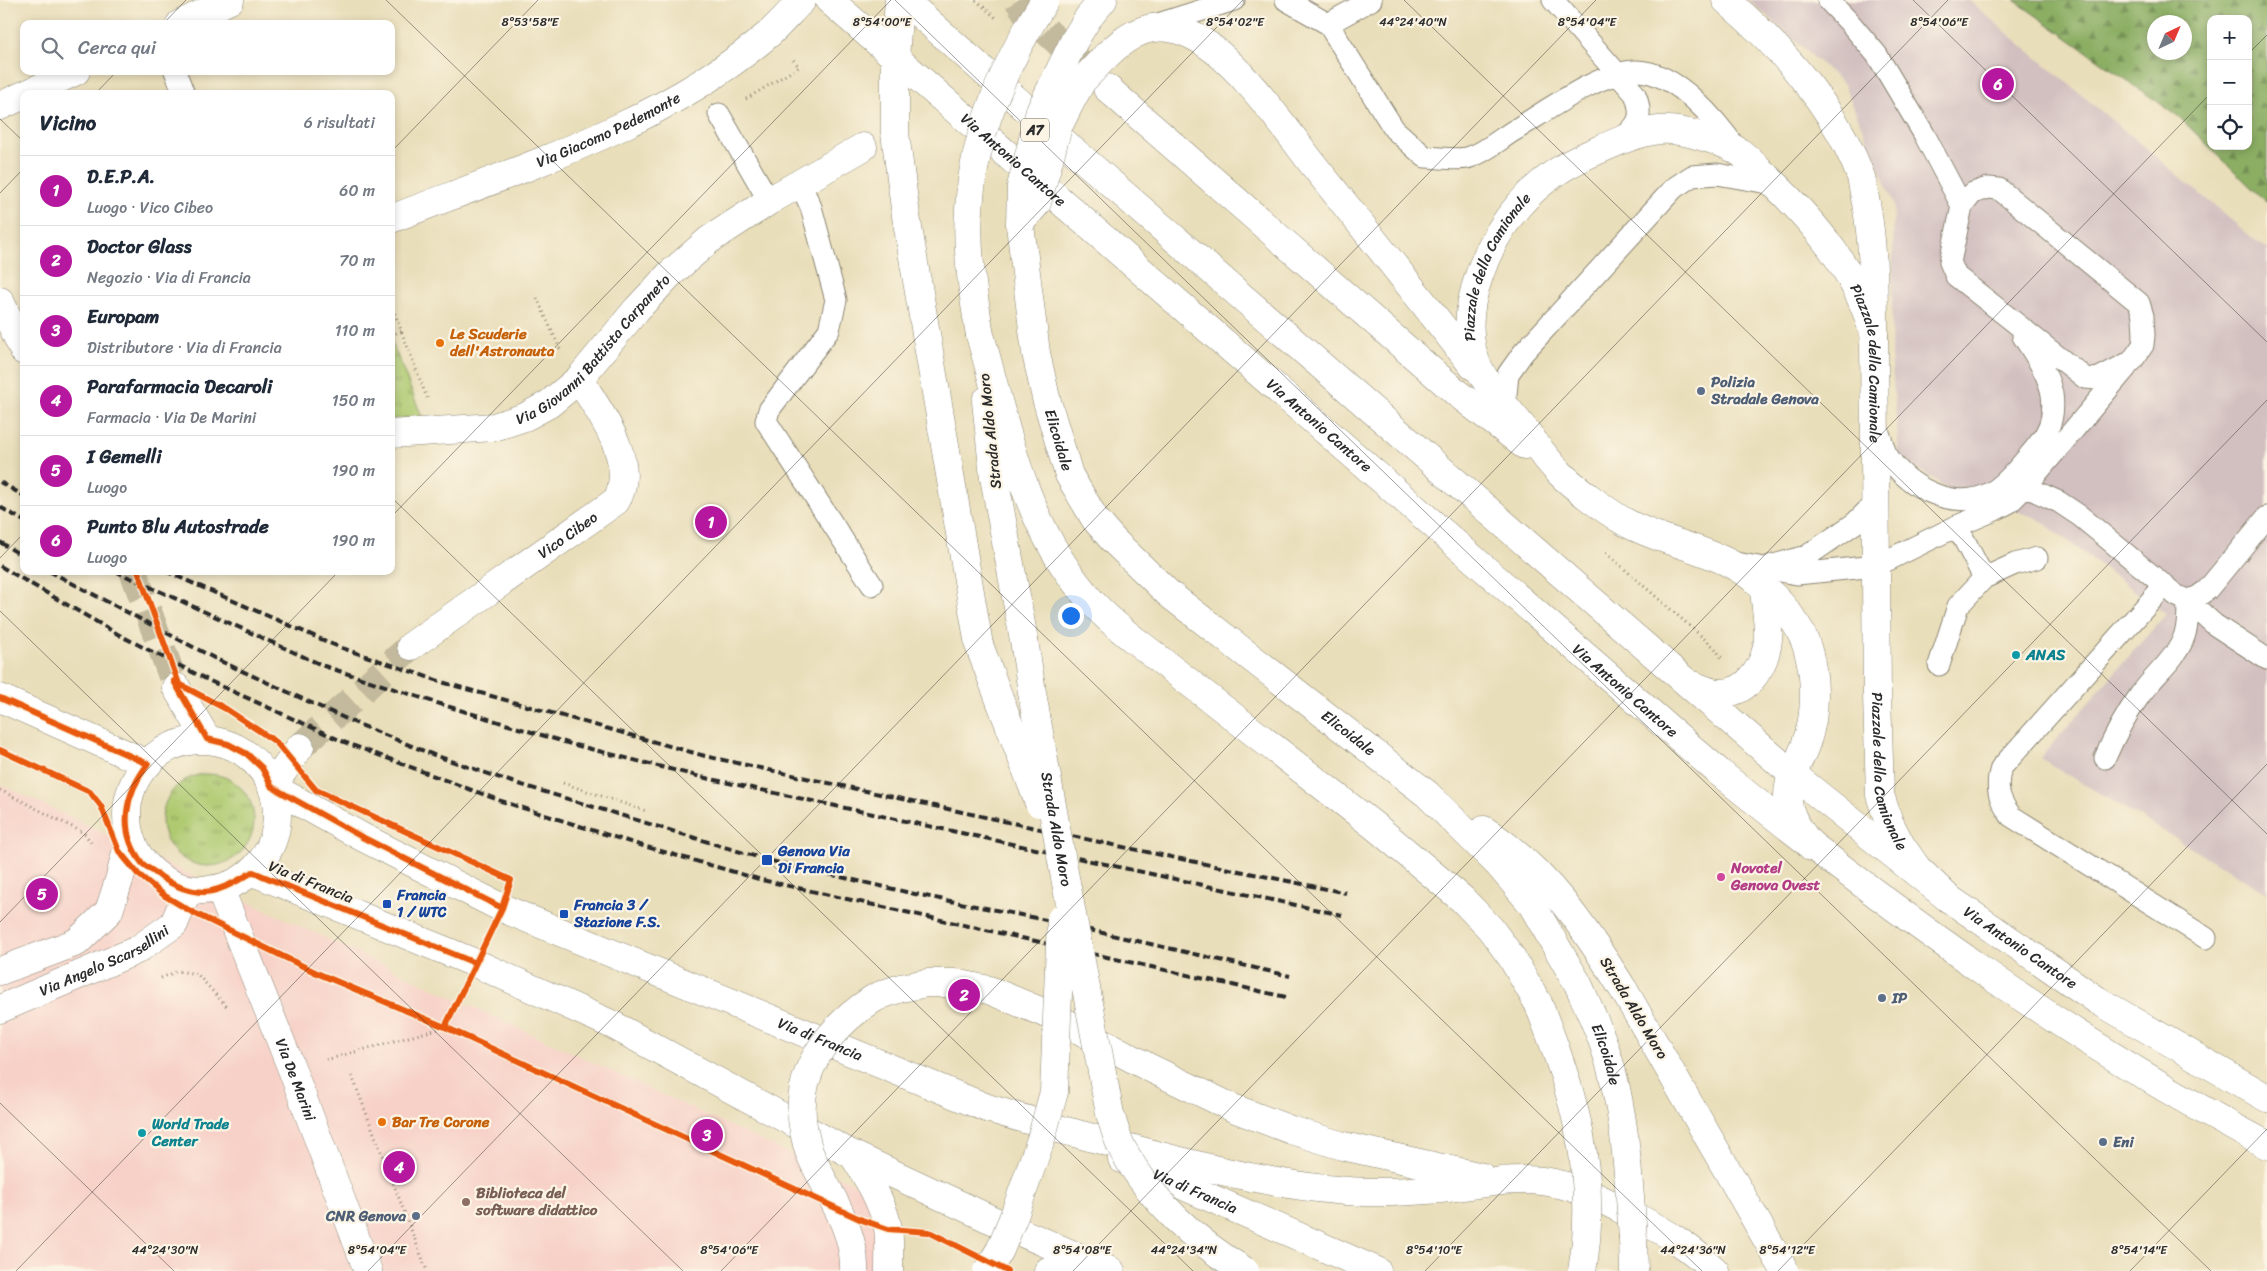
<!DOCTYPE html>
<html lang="it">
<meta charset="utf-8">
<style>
:root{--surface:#fff;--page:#f2f2f3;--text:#1f2937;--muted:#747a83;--line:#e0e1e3;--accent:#b5179e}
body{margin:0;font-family:Sriracha,sans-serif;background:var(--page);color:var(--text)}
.controls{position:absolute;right:15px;top:15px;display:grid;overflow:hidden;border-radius:10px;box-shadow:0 2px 8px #0003}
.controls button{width:45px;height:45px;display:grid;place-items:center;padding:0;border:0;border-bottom:1px solid var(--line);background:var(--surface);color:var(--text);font:25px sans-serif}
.compass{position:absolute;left:2147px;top:15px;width:45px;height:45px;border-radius:50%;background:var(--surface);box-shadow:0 2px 8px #0003;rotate:44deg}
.you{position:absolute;left:1070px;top:615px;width:18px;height:18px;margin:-12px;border:4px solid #fff;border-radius:50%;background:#1a73e8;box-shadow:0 0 0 8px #1a73e833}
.badge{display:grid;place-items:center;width:32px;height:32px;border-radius:50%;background:var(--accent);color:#fff;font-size:16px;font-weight:700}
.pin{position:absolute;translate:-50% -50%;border:2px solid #fff;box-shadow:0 1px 5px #0006}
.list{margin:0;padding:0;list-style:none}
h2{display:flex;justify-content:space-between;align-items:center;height:65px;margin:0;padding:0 20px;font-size:21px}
h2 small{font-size:16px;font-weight:400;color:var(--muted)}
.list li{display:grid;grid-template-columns:32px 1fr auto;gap:15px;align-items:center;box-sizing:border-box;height:70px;padding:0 20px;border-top:1px solid var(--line)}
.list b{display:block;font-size:19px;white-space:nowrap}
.list p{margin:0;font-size:16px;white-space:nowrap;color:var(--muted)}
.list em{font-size:16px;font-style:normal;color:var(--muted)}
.icon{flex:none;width:28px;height:28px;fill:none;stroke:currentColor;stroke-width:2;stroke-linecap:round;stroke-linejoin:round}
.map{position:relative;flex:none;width:2267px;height:1271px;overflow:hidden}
.search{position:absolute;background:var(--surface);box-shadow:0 2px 8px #0003;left:20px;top:20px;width:375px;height:55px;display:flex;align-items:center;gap:12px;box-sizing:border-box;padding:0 18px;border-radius:10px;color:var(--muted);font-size:19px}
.panel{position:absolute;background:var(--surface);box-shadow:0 2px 8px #0003;left:20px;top:90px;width:375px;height:485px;border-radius:10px}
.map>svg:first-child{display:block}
</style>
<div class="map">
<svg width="2267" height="1271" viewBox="0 0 2267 1271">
<defs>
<pattern id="grass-tufts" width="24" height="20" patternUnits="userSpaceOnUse" patternTransform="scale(1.25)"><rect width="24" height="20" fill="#afca71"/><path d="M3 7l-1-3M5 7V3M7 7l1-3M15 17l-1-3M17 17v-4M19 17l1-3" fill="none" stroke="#8fa45d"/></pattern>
<pattern id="forest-firs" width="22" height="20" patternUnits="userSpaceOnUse" patternTransform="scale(1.25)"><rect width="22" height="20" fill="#8bae63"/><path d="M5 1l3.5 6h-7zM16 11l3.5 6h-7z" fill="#728e52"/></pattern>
</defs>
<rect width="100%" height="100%" fill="#fcf5e5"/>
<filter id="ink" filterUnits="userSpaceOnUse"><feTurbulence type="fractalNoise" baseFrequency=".02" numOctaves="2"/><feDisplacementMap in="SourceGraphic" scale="10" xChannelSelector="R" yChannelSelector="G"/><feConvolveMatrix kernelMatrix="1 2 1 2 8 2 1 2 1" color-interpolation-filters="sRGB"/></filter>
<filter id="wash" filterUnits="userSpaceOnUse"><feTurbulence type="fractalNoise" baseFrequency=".0096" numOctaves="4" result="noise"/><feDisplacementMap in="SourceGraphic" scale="20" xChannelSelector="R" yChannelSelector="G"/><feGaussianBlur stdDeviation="1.12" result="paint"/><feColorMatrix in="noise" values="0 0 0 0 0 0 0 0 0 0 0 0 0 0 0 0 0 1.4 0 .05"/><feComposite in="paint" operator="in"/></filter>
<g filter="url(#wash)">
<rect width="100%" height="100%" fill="#e9deba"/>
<path fill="#f7d1c8" d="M0 784 220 889 893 1202 897 1241 874 1271H0Z"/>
<path fill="#d2bfc0" d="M1749 0H1968L2267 250V893L2040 758 2166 614 2037 518 1948 489 1899 456 1891 353 1894 204 1844 84Z"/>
<path fill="url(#grass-tufts)" stroke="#6d7a4e" d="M391 340 422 417 391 419Z
M162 820a46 46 0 1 1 92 0a46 46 0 1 1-92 0Z"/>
<path fill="url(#forest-firs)" stroke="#5b6c47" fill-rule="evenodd" d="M2014 0H2267V203L2179 117ZM2211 19H2248V146H2211ZM2154 22H2184V52H2154Z"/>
</g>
<g filter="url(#ink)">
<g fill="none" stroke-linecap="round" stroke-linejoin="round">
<path stroke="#c3ba9d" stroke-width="28" stroke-dasharray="28 14" stroke-linecap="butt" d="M133 571 176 687
M300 747 411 646"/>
<path stroke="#c3ba9d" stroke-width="28" stroke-dasharray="28 14" stroke-linecap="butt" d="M1018 0 1025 11 1107 88"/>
<g stroke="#8a8472" stroke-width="23">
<path id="lane" d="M1286 0 1328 24 1371 0
M1553 0 1635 94C1644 117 1639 125 1620 140
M1828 0 1850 23 1877 55 1924 134 1962 206
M1328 24 1394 129 1425 157C1436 157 1460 161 1470 157 1486 152 1501 138 1515 130 1545 112 1602 70 1637 71 1677 72 1717 121 1738 151
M1155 25 1234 0
M175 71 184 94
M719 114 769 201
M800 184 811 207 836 300 829 330 769 410 766 421 872 585
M1988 188 1999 189 2139 303 2143 316 2144 335 2143 345 2132 361 2097 379 2085 378 1956 276 1950 262 1962 206 1973 193Z
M1505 405 1508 374 1523 353 1674 188 1692 176 1717 174 1774 184
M1878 430C1881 438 1883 448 1887 455 1906 487 1953 511 1988 494 2002 488 2017 470 2027 458 2045 438 2056 423 2052 394 2048 373 2034 354 2023 336
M2013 481 2059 502 2080 516 2177 596 2187 600 2197 597 2207 590 2267 517
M1736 563 1797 574 1876 566 1957 526 1995 510 2010 502 2026 486 2126 368
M1770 566 1807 556 1855 523 1876 502
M1984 578 2015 564 2037 558
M2165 585 2001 768C1995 788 1999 800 2011 816L2206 938
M2187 600 2215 625 2267 659
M1939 665 1958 606 1984 578 1957 526
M2105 758C2115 734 2125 716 2140 695 2166 660 2193 650 2187 600"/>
</g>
<g stroke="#8a8472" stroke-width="29">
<g id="street">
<path d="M180 24 230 0"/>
<path d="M27 94 76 71"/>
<path d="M0 106 24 95"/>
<path id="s1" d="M391 219C519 169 664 124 770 33 781 23 791 11 802 0"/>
<path d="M0 301 24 351"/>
<path id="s2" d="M391 434 494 427 525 417 549 404 579 379 637 309 669 275 709 240 769 201 863 147"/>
<path id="s3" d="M411 646 616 501C639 463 599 411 579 379"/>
<path d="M176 687 207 739"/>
<path d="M272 787 300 747"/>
<path id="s4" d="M220 889 291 1067 368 1271"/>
<path id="s5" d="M0 1009 137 950 174 924 188 890"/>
<path d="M853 1155C868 1178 882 1201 888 1228 890 1242 889 1257 889 1271"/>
<path d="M1048 1271 1081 1258"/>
</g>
</g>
<g stroke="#8a8472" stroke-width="29">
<g id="secondary">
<path id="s6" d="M829 0 1720 773C1892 911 2072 1042 2267 1145"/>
<path id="s7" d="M904 0 1076 153 1791 773 1948 898 2097 1000 2267 1098"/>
<path d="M1105 57C1129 33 1154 18 1189 34 1233 53 1285 128 1315 167 1368 233 1421 299 1473 366"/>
<path d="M895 59 899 0"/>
<path d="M1107 88 1458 394 1524 445"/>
<path d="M1693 685C1703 689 1712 694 1723 693 1750 692 1766 663 1768 639 1769 623 1765 605 1764 589"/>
<path d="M0 698 148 764"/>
<path id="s8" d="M1812 847C1803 835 1793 823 1789 808 1784 783 1797 767 1805 746 1819 710 1817 657 1796 624 1780 600 1755 576 1729 563 1696 546 1657 540 1625 522 1608 512 1569 484 1557 470 1545 458 1535 443 1524 429 1506 406 1481 382 1473 353 1466 327 1470 301 1479 276 1497 222 1533 180 1585 156 1608 146 1633 133 1659 130 1680 128 1724 141 1741 153 1751 161 1760 171 1770 180 1816 224 1858 273 1874 336L1877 695 1880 795 1889 822 1901 845 1917 868 1948 898"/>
<path d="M253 872 475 963 613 1025 853 1155 990 1219 1111 1271"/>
<path id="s9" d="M1122 1159 1377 1271"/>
</g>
</g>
<g stroke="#8a8472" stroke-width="29">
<g id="primary">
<circle cx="202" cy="815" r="75"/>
<path id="s10" d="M272 787 362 837 502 908 987 1108 1059 1129"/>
<path d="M0 971 77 942 109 911 120 877 129 840"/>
</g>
</g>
<g stroke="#8a8472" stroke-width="29">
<g id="highway">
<path d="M1726 0C1782 48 1835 107 1861 177 1863 185 1864 195 1866 203 1874 247 1874 292 1874 336"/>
<path d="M1074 41 1088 18 1103 0"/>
<path d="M895 59V133L906 216 979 645"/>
<path id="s11" d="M1020 225 1036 353 1046 398 1069 475 1095 519 1113 540 1169 594 1427 794 1498 864 1531 903 1578 984"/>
<path d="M980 335C1006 425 1023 521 1085 594 1101 614 1121 630 1141 645L1377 828 1462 899 1490 928 1512 958 1538 1003"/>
<path d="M986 401 994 477 1024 640"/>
<path d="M1484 830C1547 870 1586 930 1625 992"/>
<path d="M901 988 927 983H955L989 990 1059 1019 1148 1067 1233 1108 1291 1130 1343 1146 1482 1177"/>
<path d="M1059 1129C1151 1153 1242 1181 1336 1190 1372 1194 1406 1192 1441 1189 1479 1185 1517 1175 1554 1183 1582 1188 1609 1203 1634 1216 1664 1231 1691 1247 1715 1271"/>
<path d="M1633 1238 1634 1271"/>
</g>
</g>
<path stroke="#8a8472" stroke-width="3" stroke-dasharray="1 4" stroke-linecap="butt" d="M976 0 996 18
M746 99 799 67 792 58
M537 298 560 349
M391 304 427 398
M391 335 401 331
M1606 553 1715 648 1723 660
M563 783 646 811
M0 790 84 833 93 845
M161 978 178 971 197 974 229 1009
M326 1060 445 1027
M352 1076 427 1271"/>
<use href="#lane" stroke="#fff" stroke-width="21"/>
<use href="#street" stroke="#fff" stroke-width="28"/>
<use href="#secondary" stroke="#fff" stroke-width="28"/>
<use href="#primary" stroke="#fff" stroke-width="28"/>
<use href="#highway" stroke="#fff" stroke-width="28"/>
<path stroke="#2b2b2b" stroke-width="4" stroke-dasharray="8 4" stroke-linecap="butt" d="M0 482 24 496
M0 507 24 521
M0 542 24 557
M0 566 121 636 210 681 344 742 501 801 633 843 762 880 1286 997
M49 571 216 659 353 722 434 755 509 781 767 860 915 894 1046 920 1290 976
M115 571 324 666 440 704 571 744 701 777 1342 915
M165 571 339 647 445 683 705 756 1118 846 1346 893"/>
<g stroke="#8a8472" stroke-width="29" stroke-linecap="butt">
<g id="highway-bridge">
<path d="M1020 223 1037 203 1058 127 1070 103 1082 81 1105 57"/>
<path d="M1020 225 1021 187 1040 111 1074 41"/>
<path d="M980 335C973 294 966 251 969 210 973 134 1005 63 1045 0"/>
<path id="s12" d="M1024 640 1033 699 1063 867 1110 1114C1114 1126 1117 1139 1123 1150 1151 1201 1196 1242 1245 1271"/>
<path d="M979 645 1039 803"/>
<path id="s13" d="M1578 984C1586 1002 1594 1019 1601 1037 1625 1101 1628 1171 1633 1238"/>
<path d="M1625 992 1785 1271"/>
<path d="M1538 1003C1573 1090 1599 1175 1582 1271"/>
<path d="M854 1271C856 1229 826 1191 810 1154 807 1147 806 1139 804 1132 792 1075 827 1029 873 999 881 994 892 991 901 988"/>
<path d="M987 1271 1000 1250 1014 1216 1041 1139 1054 1092 1061 919"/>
</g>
</g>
<use href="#highway-bridge" stroke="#fff" stroke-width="28"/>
<g stroke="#fcf5e5" stroke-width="9">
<path id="cycleway" d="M138 571 179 684 226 709 276 742 316 790 511 880 502 908 445 1027
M174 681 207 739 228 744 247 754 262 768 272 787 362 837 502 908
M0 698 148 764C125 794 117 830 142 863 147 868 155 872 161 877 173 885 188 892 204 892 222 891 238 880 253 872L475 963
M0 750 90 792 101 806 119 851 138 874 165 896 192 912 319 974 445 1027 862 1220 888 1229 929 1232 1007 1271"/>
</g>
<use href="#cycleway" stroke="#e8590c" stroke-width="6"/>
</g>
</g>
<path fill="none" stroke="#2b2b2b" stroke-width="1" stroke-opacity="0.45" d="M386 0 1702 1271M895 0 2211 1271M1404 0 2267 834M1913 0 2267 342M163 24 186 0M2248 54 2267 35M95 94 117 71M0 119 24 142M391 152 538 0M0 193 24 168M391 497 1193 1271M391 517 891 0M0 558 24 533M0 611 683 1271M0 922 339 571M0 1103 174 1271M16 1271 1243 0M368 1271 1596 0M721 1271 1948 0M1073 1271 2211 93M1425 1271 2267 400M1778 1271 2267 764M2130 1271 2267 1129"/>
<g fill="#e8710a" stroke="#fcf5e5" stroke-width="2">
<circle cx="440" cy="343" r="5"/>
<circle cx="382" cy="1122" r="5"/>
</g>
<g fill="#5c6f8a" stroke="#fcf5e5" stroke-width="2">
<circle cx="1701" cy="391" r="5"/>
<circle cx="1882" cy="998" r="5"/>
<circle cx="2103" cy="1142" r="5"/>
<circle cx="416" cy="1216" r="5"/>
</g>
<g fill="#0f9aa8" stroke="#fcf5e5" stroke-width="2">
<circle cx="2016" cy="655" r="5"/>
<circle cx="142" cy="1133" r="5"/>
</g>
<g fill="#1a4fb4" stroke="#fcf5e5" stroke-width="2">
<rect x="761" y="854" width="12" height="12" rx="2.5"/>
<rect x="382" y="899" width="10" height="10" rx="2.5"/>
<rect x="559" y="909" width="10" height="10" rx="2.5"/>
</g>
<circle fill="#d1479c" stroke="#fcf5e5" stroke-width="2" cx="1721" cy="877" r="5"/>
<circle fill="#8d6e63" stroke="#fcf5e5" stroke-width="2" cx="466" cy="1202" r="5"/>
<g text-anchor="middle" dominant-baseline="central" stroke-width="4.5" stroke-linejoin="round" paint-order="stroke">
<rect fill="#fcf5e5" stroke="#6a6863" stroke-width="1" x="1021" y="118.5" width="28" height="23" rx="4"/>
<g font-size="14" font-weight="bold" fill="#2b2b2b">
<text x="1035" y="130">A7</text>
</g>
<g font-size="15" fill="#2b2b2b" stroke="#fcf5e5">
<text stroke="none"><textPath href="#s1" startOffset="235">Via Giacomo Pedemonte</textPath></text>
<text stroke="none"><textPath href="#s6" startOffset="244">Via Antonio Cantore</textPath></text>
<text stroke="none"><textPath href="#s8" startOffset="764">Piazzale della Camionale</textPath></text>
<text stroke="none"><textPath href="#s2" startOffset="232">Via Giovanni Battista Carpaneto</textPath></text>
<text stroke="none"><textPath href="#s8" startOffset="1335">Piazzale della Camionale</textPath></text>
<text stroke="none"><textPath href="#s6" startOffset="649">Via Antonio Cantore</textPath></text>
<text transform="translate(990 431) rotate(-96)">Strada Aldo Moro</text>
<text stroke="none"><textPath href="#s11" startOffset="219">Elicoidale</textPath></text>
<text stroke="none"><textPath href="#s3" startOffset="192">Vico Cibeo</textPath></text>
<text stroke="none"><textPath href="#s6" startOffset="1054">Via Antonio Cantore</textPath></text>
<text stroke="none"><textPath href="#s11" startOffset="639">Elicoidale</textPath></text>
<text stroke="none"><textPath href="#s8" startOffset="1746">Piazzale della Camionale</textPath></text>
<text stroke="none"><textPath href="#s12" startOffset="192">Strada Aldo Moro</textPath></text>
<text transform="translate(311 882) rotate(22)">Via di Francia</text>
<text stroke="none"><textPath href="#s7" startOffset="1465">Via Antonio Cantore</textPath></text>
<text stroke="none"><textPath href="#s5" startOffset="115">Via Angelo Scarsellini</textPath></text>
<text transform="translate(1634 1008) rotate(59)">Strada Aldo Moro</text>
<text stroke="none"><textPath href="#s10" startOffset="604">Via di Francia</textPath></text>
<text stroke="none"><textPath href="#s13" startOffset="76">Elicoidale</textPath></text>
<text stroke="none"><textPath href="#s4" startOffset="205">Via De Marini</textPath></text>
<text stroke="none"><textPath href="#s9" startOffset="80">Via di Francia</textPath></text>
</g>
<g font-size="15" font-weight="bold" fill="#c56008" stroke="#fcf5e5" text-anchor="start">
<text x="450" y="334">Le Scuderie<tspan x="450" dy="17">dell'Astronauta</tspan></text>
<text x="392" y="1122">Bar Tre Corone</text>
</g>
<g font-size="15" font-weight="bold" fill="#4e5e75" stroke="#fcf5e5" text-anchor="start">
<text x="1711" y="382">Polizia<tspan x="1711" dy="17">Stradale Genova</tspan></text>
<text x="1892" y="998">IP</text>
<text x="2113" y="1142">Eni</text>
<text x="406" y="1216" text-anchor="end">CNR Genova</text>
</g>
<g font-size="15" font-weight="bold" fill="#0d838f" stroke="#fcf5e5" text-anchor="start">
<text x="2026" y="655">ANAS</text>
<text x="152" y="1124">World Trade<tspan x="152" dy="17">Center</tspan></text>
</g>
<g font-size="15" font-weight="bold" fill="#164399" stroke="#fcf5e5" text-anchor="start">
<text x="778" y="851">Genova Via<tspan x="778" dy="17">Di Francia</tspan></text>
<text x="397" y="895">Francia<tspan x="397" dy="17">1 / WTC</tspan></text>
<text x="574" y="905">Francia 3 /<tspan x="574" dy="17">Stazione F.S.</tspan></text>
</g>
<g font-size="15" font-weight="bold" fill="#b23c85" stroke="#fcf5e5" text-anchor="start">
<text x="1731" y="868">Novotel<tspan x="1731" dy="17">Genova Ovest</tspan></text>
</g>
<g font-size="15" font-weight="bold" fill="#785e54" stroke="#fcf5e5" text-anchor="start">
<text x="476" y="1193">Biblioteca del<tspan x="476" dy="17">software didattico</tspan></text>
</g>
</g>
<g font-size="12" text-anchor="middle" fill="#2b2b2b" stroke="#fcf5e5" stroke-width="4.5" stroke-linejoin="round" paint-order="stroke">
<text x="1413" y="26">44°24'40"N</text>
<text x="530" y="26">8°53'58"E</text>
<text x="882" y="26">8°54'00"E</text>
<text x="1235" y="26">8°54'02"E</text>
<text x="1587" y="26">8°54'04"E</text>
<text x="1939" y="26">8°54'06"E</text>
<text x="377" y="1254">8°54'04"E</text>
<text x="729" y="1254">8°54'06"E</text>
<text x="1082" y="1254">8°54'08"E</text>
<text x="1434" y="1254">8°54'10"E</text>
<text x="1787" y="1254">8°54'12"E</text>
<text x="2139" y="1254">8°54'14"E</text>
<text x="165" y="1254">44°24'30"N</text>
<text x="1184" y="1254">44°24'34"N</text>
<text x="1693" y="1254">44°24'36"N</text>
</g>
</svg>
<div class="controls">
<button>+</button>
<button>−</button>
<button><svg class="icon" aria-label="locate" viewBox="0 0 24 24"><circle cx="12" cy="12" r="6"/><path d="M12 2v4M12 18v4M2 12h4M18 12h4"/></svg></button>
</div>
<svg class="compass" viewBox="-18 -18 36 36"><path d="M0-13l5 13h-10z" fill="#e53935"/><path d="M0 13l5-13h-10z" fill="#747a83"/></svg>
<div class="you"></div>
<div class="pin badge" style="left:711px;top:522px">1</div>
<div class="pin badge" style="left:964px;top:995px">2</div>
<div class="pin badge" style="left:707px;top:1135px">3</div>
<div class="pin badge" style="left:399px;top:1167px">4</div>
<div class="pin badge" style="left:42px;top:894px">5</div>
<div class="pin badge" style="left:1998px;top:84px">6</div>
<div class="search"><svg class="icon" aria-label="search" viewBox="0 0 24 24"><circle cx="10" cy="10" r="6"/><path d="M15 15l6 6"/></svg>Cerca qui</div>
<section class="panel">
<h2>Vicino<small>6 risultati</small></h2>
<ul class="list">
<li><span class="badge">1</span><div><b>D.E.P.A.</b><p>Luogo · Vico Cibeo</p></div><em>60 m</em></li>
<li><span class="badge">2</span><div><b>Doctor Glass</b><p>Negozio · Via di Francia</p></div><em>70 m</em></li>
<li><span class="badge">3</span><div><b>Europam</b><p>Distributore · Via di Francia</p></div><em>110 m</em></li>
<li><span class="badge">4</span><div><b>Parafarmacia Decaroli</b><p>Farmacia · Via De Marini</p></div><em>150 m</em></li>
<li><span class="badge">5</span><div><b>I Gemelli</b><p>Luogo</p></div><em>190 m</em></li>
<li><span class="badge">6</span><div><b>Punto Blu Autostrade</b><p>Luogo</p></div><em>190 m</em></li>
</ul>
</section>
</div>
